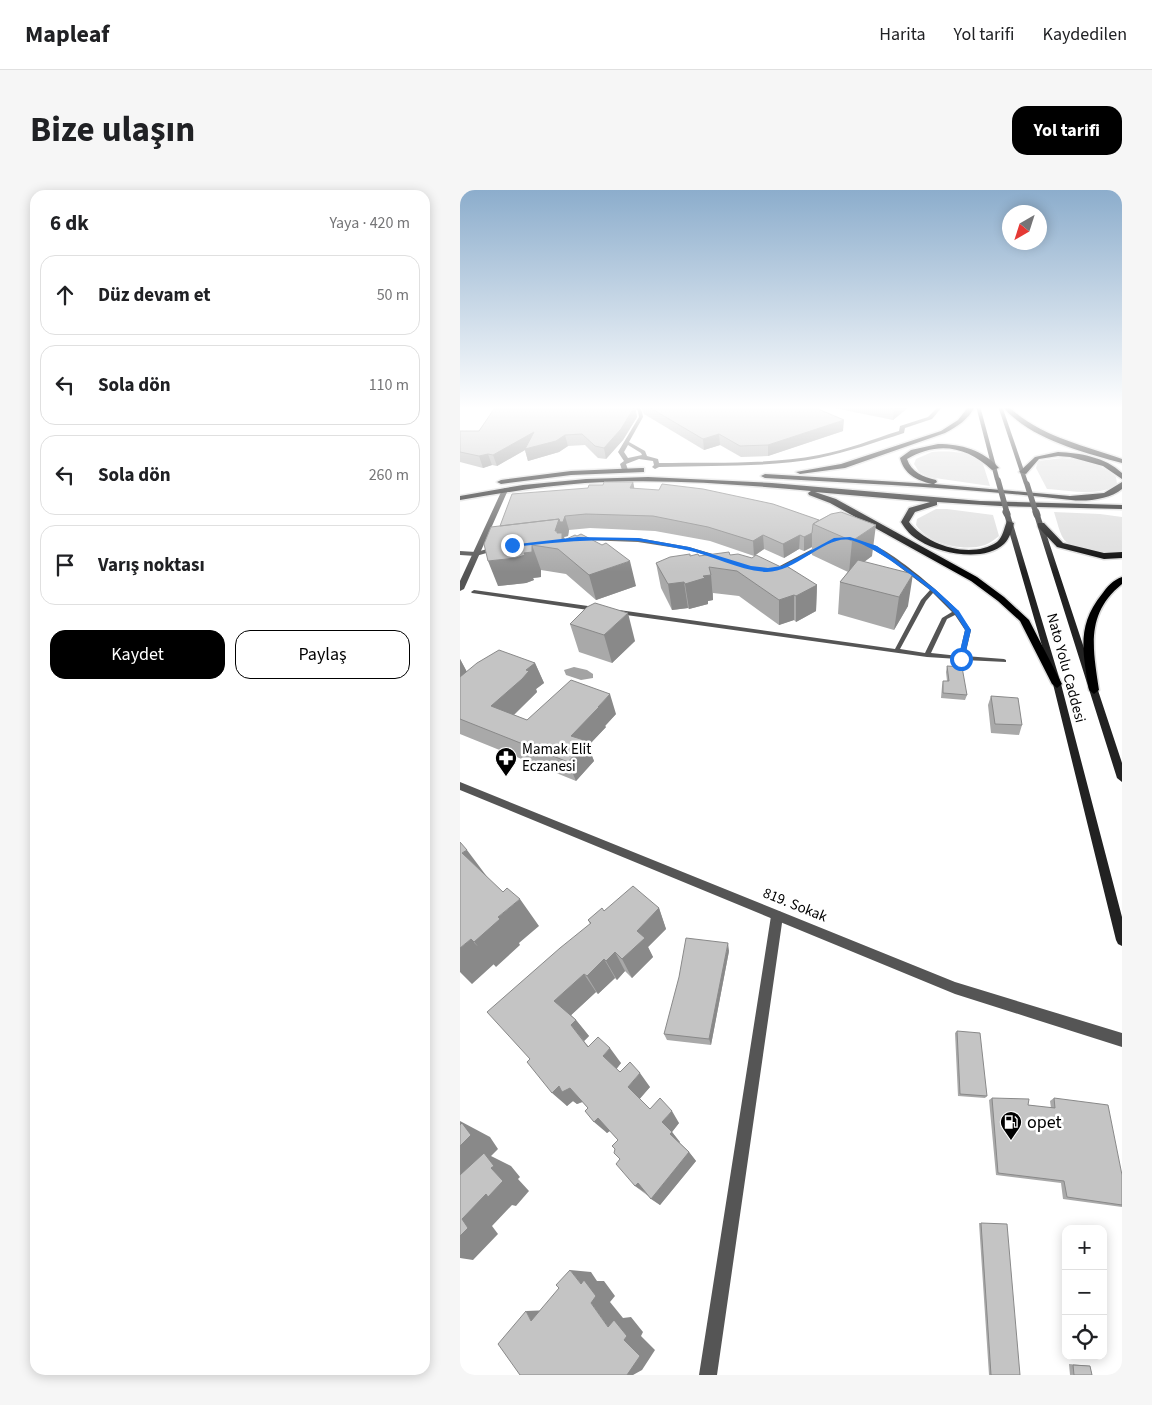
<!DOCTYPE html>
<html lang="tr">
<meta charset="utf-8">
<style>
:root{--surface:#fff;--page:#f6f6f6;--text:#202124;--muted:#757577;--line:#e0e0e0;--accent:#000}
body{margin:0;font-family:"Source Sans 3",sans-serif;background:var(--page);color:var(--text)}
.controls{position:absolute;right:15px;bottom:15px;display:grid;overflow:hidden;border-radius:10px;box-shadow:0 2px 12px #0003}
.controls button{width:45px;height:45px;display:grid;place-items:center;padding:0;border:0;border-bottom:1px solid var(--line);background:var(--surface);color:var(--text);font:25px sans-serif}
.compass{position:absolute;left:542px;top:15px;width:45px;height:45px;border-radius:50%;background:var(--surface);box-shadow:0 2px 12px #0003;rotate:219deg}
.stop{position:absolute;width:15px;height:15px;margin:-11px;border:4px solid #1a73e8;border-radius:50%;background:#fff}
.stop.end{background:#1a73e8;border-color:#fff;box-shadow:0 1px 5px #0008}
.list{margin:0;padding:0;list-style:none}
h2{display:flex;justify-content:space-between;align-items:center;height:65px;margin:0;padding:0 20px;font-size:21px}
h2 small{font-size:16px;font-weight:400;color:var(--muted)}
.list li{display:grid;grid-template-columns:32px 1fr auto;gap:15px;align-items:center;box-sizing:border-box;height:80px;margin:0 10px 10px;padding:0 10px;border:1px solid var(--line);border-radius:15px}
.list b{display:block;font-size:19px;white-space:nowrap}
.list em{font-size:16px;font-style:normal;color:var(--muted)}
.actions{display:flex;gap:10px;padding:15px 20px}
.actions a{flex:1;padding:11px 0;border:1px solid var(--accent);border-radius:15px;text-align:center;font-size:18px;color:var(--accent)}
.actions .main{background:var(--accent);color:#fff}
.icon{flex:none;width:28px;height:28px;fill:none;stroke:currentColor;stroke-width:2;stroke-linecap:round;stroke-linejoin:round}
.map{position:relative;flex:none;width:662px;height:1185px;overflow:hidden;border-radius:15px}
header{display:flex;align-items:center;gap:30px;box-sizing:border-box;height:70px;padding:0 25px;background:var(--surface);border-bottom:1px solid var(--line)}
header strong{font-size:24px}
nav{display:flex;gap:28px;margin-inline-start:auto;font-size:18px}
.intro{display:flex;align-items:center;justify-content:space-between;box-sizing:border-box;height:120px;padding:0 30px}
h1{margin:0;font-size:35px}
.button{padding:12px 22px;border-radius:15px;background:var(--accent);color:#fff;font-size:18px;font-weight:700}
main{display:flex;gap:30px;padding:0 30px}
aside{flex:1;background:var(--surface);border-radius:15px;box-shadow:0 2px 12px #0003}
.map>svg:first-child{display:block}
</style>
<header>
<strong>Mapleaf</strong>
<nav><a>Harita</a><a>Yol tarifi</a><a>Kaydedilen</a></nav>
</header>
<div class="intro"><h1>Bize ulaşın</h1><a class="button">Yol tarifi</a></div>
<main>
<aside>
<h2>6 dk<small>Yaya · 420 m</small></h2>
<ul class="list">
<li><svg class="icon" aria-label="ahead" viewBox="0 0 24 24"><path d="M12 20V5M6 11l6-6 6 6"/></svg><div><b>Düz devam et</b></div><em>50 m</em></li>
<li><svg class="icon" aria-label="left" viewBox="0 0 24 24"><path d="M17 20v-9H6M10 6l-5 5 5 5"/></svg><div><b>Sola dön</b></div><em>110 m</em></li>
<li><svg class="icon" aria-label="left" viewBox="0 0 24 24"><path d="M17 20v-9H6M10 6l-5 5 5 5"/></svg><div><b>Sola dön</b></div><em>260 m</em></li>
<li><svg class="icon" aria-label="arrive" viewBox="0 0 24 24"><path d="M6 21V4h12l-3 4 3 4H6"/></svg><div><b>Varış noktası</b></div></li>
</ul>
<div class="actions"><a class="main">Kaydet</a><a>Paylaş</a></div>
</aside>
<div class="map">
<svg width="662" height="1185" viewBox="0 0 662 1185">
<rect width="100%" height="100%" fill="#fff"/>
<path fill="#dcdcdc" d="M472 262C489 261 507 261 522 271L530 296 468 287 459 282 454 274 456 269Z
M602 268C622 270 641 273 656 287L657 294C638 308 609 300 587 299L576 278 578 271Z
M476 319H487L533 325 539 346C535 349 530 353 525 355 504 362 468 354 456 335L457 329Z
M594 322 640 324 662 327V362C647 363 612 363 603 348 599 341 597 331 594 322Z"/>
<path fill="#a3a3a3" d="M114 477 127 480 133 484V488L121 490 106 485 104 480Z"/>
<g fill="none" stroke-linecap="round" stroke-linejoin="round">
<g stroke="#dbdbdb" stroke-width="3">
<path id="primary" d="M509 216H515C508 230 498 236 485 243L385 278 340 284 336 282 381 274 481 241 498 230Z
M542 216H548C579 246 622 255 662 269V273C622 262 570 249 542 216Z
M478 254C501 254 523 260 539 278L532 280C507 256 477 251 447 269 451 282 463 287 476 290L477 292 474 294 610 306 644 303 662 292V299C651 309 626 312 611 310 510 298 407 294 305 288L301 286 305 284 472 294C456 290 444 284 440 268L451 260Z
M598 262C620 263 645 267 662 283V289L643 276 610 267 598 266 579 269 566 284 559 282 575 267Z
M181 278H184V282L111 285 41 294 37 292 41 290 111 281Z
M188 287 312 293 520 311 662 315V319L540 316 477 312V315L455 322 449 332C466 355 511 370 537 352 543 347 544 338 547 331L554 333C552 340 550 348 544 354 525 372 480 364 460 351 451 346 446 340 441 332L449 318 470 312 355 302 376 309 517 387 544 407 569 430 602 494 597 498 592 494 560 431 538 411 511 391 370 313 349 305 348 303 351 301C276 294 200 288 125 293 83 296 42 303 0 310V306L63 295 126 289Z
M578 333H584L603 353 644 363 662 362V368L644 369 597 357 578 337Z
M662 387V394C625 424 633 459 639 500L634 504 629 500C623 463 616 436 642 404 647 397 653 390 662 387Z"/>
</g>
<path fill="#555" fill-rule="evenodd" d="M121 348H178L229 357 263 367 260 369 229 360 178 352 123 350 121 349Z
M404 352C422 352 484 405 497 420L499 421V423L511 440 505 466 544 469 546 470V472L504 470 501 471 498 469 467 467 159 424 156 422 159 420 435 459 461 410 470 400 429 369 404 354ZM473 403 492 422 482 428 465 463 440 459 466 411ZM495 425 505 440 499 466 471 463 487 429Z
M360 355 362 356V358L319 380 314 379Z
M35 357 38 359 37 360 16 366 0 365V361L16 362Z
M14 400 135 417 138 419 135 421 12 403 11 402Z"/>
<path fill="#555" fill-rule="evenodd" d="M173 216C181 216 182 220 183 227L169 252 185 261 187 266 198 269 199 273C252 272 307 275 359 265 387 260 413 249 439 241L440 236 468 227 479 216H483L472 229 445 238 444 243C416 252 388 262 359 268 307 278 252 275 199 277L195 279 192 277 194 275 193 271 179 269 166 274 168 280 165 282 162 280 160 274 164 271 158 262 179 227 178 221ZM168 255 181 263 182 265 168 268 164 262Z
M45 298 48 300 4 399 0 401V391L42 300Z
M317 721 321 722 323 726 257 1185H239L311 726 313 722Z"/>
<path fill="#555" fill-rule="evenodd" d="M0 592 495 792 662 843V857L495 804 0 600Z"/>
<path fill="#222" fill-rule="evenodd" d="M516 216H520L540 291 535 290Z
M538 216H542L569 295 564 294Z
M547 322 550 324 601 494 662 727V756L658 754 656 750 593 494 544 324Z
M577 323 580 325 662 573V592L657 588 574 325Z"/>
<use href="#primary" fill="#000" fill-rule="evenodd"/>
<path stroke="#222" stroke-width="5.5" d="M538 290 547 323
M567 294 576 323"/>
<path stroke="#222" stroke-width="7" d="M546 322 547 324
M576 322 577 325"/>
</g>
<path fill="#a9a9a9" d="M175 216 177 227 163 250 146 269 138 268 125 255 108 256 99 262 68 271 65 260 37 276 32 275 23 278 0 272V241H19Z
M179 216H351L383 241 308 266 281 267 260 255 244 260 184 224 180 216Z
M365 216H450L433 230Z
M173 292 174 298 359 330 371 324 412 366 404 372 448 416 434 440 378 424 380 392 388 382 352 365V357L344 361 339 359 324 368 304 359 294 366 250 351 195 341 130 338 109 340 108 346 104 347 105 350 176 396 136 410 106 384 81 380V387L73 388 74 390 66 393 38 396 40 336 128 298 143 295Z
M270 365 357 395 356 421 336 432 334 430 319 435 279 406 253 403V410L248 411V414L229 419 228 418 212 420 201 398 196 373 230 366Z
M110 434 175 451 152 473 119 462Z
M0 469 7 482 75 473 84 493 76 499 77 502 54 525 67 530 156 524 145 536 146 537 128 556 134 571 116 591 0 544Z
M487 476 507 505 505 510 481 508 482 496 483 491H487L486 482Z
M531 506 562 535 559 545 531 543 528 515Z
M199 718 206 739 188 757 193 767 172 788 165 781 157 790 155 788 138 804 136 802 111 825 116 830 129 846 124 851 129 857 161 873 156 879 160 882 190 897 179 909 190 919 219 933 212 942 220 953 229 962 236 971 200 1015 175 996 155 959 158 950 150 941 147 943 128 918 123 912 117 914 113 911 107 916 70 869 130 734 128 730 144 721Z
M269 761 251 855 207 850 204 844Z
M497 841 527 906 525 908 498 906 495 843Z
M532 908 568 915 591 918 590 911 594 908 662 985V1017L603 1009 601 993 536 985 529 910Z
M519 1033H521L560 1185H529Z
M609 1174 630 1176 632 1185H610Z"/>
<path fill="#898989" d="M175 216 177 227 163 250 146 269 144 258Z
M438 216H450L433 230 434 219Z
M384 230 383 241 308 266V255Z
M74 242 105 245 108 256 99 262 68 271 65 260 37 276 33 265Z
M259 244 260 255 244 260 243 249Z
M28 264 32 275 23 278 19 266Z
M173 292 176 306 170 298Z
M105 326 109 340 108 346 104 347 106 353 97 348 44 354Z
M416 335 412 366 389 383 392 351Z
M352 343V357L344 361V347Z
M303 345 304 359 294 366 293 351Z
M340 345 339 359 324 368 323 354Z
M72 355 81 380V387L73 388 74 390 66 393 38 396 28 371 64 363Z
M170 371 176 396 136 410 129 385Z
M453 384 448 416 434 440 439 407Z
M251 385 253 410 248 411V414L229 419 225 394 243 386Z
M224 392 228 418 212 420 208 394Z
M357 395 356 421 336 432V406Z
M334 405V430L319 435V410Z
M168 423 175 451 152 473 144 445Z
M0 469 8 484 0 504Z
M75 473 84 493 76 499 77 502 70 509 42 536 31 516 66 480Z
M150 504 156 524 145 536 146 537 128 556 134 571 116 591 108 572 111 546Z
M7 660 28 688 2 663Z
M60 709 79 736 59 753 60 755 36 777 14 752 38 727Z
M199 718 206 739 188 757 193 767 172 788 162 769 177 741Z
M11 749 34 774 12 794 0 782V758Z
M268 753 269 761 251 855 249 849Z
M155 762 165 781 157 790 146 771Z
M144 769 155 788 138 804 127 786Z
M124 784 136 802 108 828 94 811Z
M116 830 129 846 124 851 111 835Z
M150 858 161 873 155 881 143 866Z
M180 883 190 897 178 911 168 897Z
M99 896 110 898 124 911 117 914 113 911 107 916 92 903Z
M212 921 219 933 212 942 220 952 218 955 202 932Z
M138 928 151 940 147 943 134 932Z
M0 931 30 947 38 959 31 966 51 976 60 987 58 989 69 1001 56 1016 52 1015 32 1036 38 1044 13 1070 0 1068V1046L2 1029 0 998Z
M229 962 236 971 200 1015 191 1009Z
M178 993 186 1003 175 996Z
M110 1080 131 1082 137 1091H144L155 1106 150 1112 163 1128 171 1127 183 1142 181 1146 195 1160 182 1180 173 1185H161L148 1137 131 1113 121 1094Z
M92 1120 71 1131 66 1121Z"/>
<path fill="#c4c4c4" stroke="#898989" d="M36 216H175L161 239 144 258 135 256 122 244 105 245 96 251 65 259 74 242 33 265 28 264 19 266 0 262V241H19Z
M187 216H351L384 230 308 255 280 256 259 244 243 249Z
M417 216H438L434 219Z
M144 292H173L170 298 199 300 202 294 243 299 313 314 359 330 353 334 352 343 344 347 340 345 323 354 303 345 293 351 248 337 193 326 126 324 105 326 103 332H100L99 329 40 336 52 304 128 298 129 295H143Z
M381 322 416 335 392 351 353 334 371 324Z
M99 329 95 341H97V343H102V351L115 345 117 346 121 344 142 355 146 353 170 371 129 385 98 359 72 355V362L64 363 65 365 56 368 28 371 24 354 31 337Z
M269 362 270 365 278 364 292 368 296 365 321 377 325 375 357 395 336 406 334 405 319 410 277 381 249 377 251 385 243 386 245 388 225 394 224 392 208 394 196 373 210 367 230 364V366L238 364 239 366Z
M398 370 453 384 439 407 380 392Z
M135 413 168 423 144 445 110 434 127 417Z
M39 460 75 473 66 480 69 481 62 489 31 516 67 530 111 490 150 504 138 517H139L111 546 127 551 108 572 0 529V487L17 473Z
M487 476 502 477 507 505 483 503V491H489Z
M531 506 558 508 562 535 535 534Z
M0 652 7 660 2 663 43 702 47 698 60 709 38 727 40 729 14 752 11 749 0 758Z
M173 696 199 718 177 741 185 748 162 769 155 762 146 771 144 769 127 786 124 784 94 811 116 830 111 835 128 857 138 847 150 858 143 866 160 882 170 872 180 883 168 897 190 919 200 908 212 921 202 932 212 942 210 944 229 962 191 1009 178 993 175 996 156 974 160 969 154 963 155 959 152 956 158 950 138 928 134 932 125 921 128 918 110 898 102 902 99 896 92 903 67 872 70 869 27 822 100 758 131 733 128 730 142 718 144 721Z
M226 748 268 753 249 849 204 844 219 787Z
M497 841 520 843 527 906 500 904Z
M532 908 569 909 568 915 595 918 594 908 648 915 662 985V1015L607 1007 604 991 538 983Z
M2 933 11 945 0 956V935Z
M24 963 34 976 31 978 43 991 28 1007 26 1004 2 1029 8 1038 0 1046V985Z
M521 1033 547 1034 560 1185H531Z
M110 1080 121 1094 124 1090 136 1106 131 1113 148 1137 154 1130 167 1146 164 1150 180 1166 167 1185H60L38 1154 66 1121 71 1131 99 1098 96 1095Z
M613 1175 630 1176 632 1185H614Z"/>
<linearGradient id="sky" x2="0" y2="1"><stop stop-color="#8cadcc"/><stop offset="0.57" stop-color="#fff"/><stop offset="1" stop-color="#fff" stop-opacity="0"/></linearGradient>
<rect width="662" height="382" fill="url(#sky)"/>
<path fill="#1a73e8" d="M118 347 178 348 229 357 291 376 308 378 322 376 374 348 390 347 417 356 475 399 499 421 511 440 504 469 501 471 498 469 505 440C502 435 499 429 495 424 480 404 415 355 390 350 366 345 336 382 307 382 279 381 253 365 226 360 210 357 194 353 178 351 136 348 94 353 52 357L50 355Z"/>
<defs>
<g id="pharmacy-pin" transform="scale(1.125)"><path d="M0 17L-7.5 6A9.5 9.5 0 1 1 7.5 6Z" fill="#000" stroke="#fff"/><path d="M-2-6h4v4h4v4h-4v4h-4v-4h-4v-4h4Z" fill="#fff"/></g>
<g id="fuel-pin" transform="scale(1.125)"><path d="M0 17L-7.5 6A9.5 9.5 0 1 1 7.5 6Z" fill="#000" stroke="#fff"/><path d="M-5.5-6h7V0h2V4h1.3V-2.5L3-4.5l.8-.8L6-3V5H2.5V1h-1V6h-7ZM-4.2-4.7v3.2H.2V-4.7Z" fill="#fff"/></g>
</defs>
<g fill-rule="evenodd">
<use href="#pharmacy-pin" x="46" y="568"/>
<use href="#fuel-pin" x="551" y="932"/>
</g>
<g text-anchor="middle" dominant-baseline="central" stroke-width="5" stroke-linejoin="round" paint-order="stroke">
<g font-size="15" fill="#000" stroke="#fff">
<text transform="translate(606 478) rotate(75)">Nato Yolu Caddesi</text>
<text transform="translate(335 715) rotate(22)">819. Sokak</text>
</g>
<g font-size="15" fill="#000" stroke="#fff" text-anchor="start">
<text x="62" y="559">Mamak Elit<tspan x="62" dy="17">Eczanesi</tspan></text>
</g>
<g font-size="18" fill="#000" stroke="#fff" text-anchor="start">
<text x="567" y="932">opet</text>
</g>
</g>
</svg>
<div class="controls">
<button>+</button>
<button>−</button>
<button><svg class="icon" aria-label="locate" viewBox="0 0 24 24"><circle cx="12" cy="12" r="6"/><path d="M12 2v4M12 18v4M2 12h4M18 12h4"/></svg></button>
</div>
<svg class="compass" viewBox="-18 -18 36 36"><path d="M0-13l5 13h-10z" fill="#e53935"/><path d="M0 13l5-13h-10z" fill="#757577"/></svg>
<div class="stop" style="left:501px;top:469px"></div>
<div class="stop end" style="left:52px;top:355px"></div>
</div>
</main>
